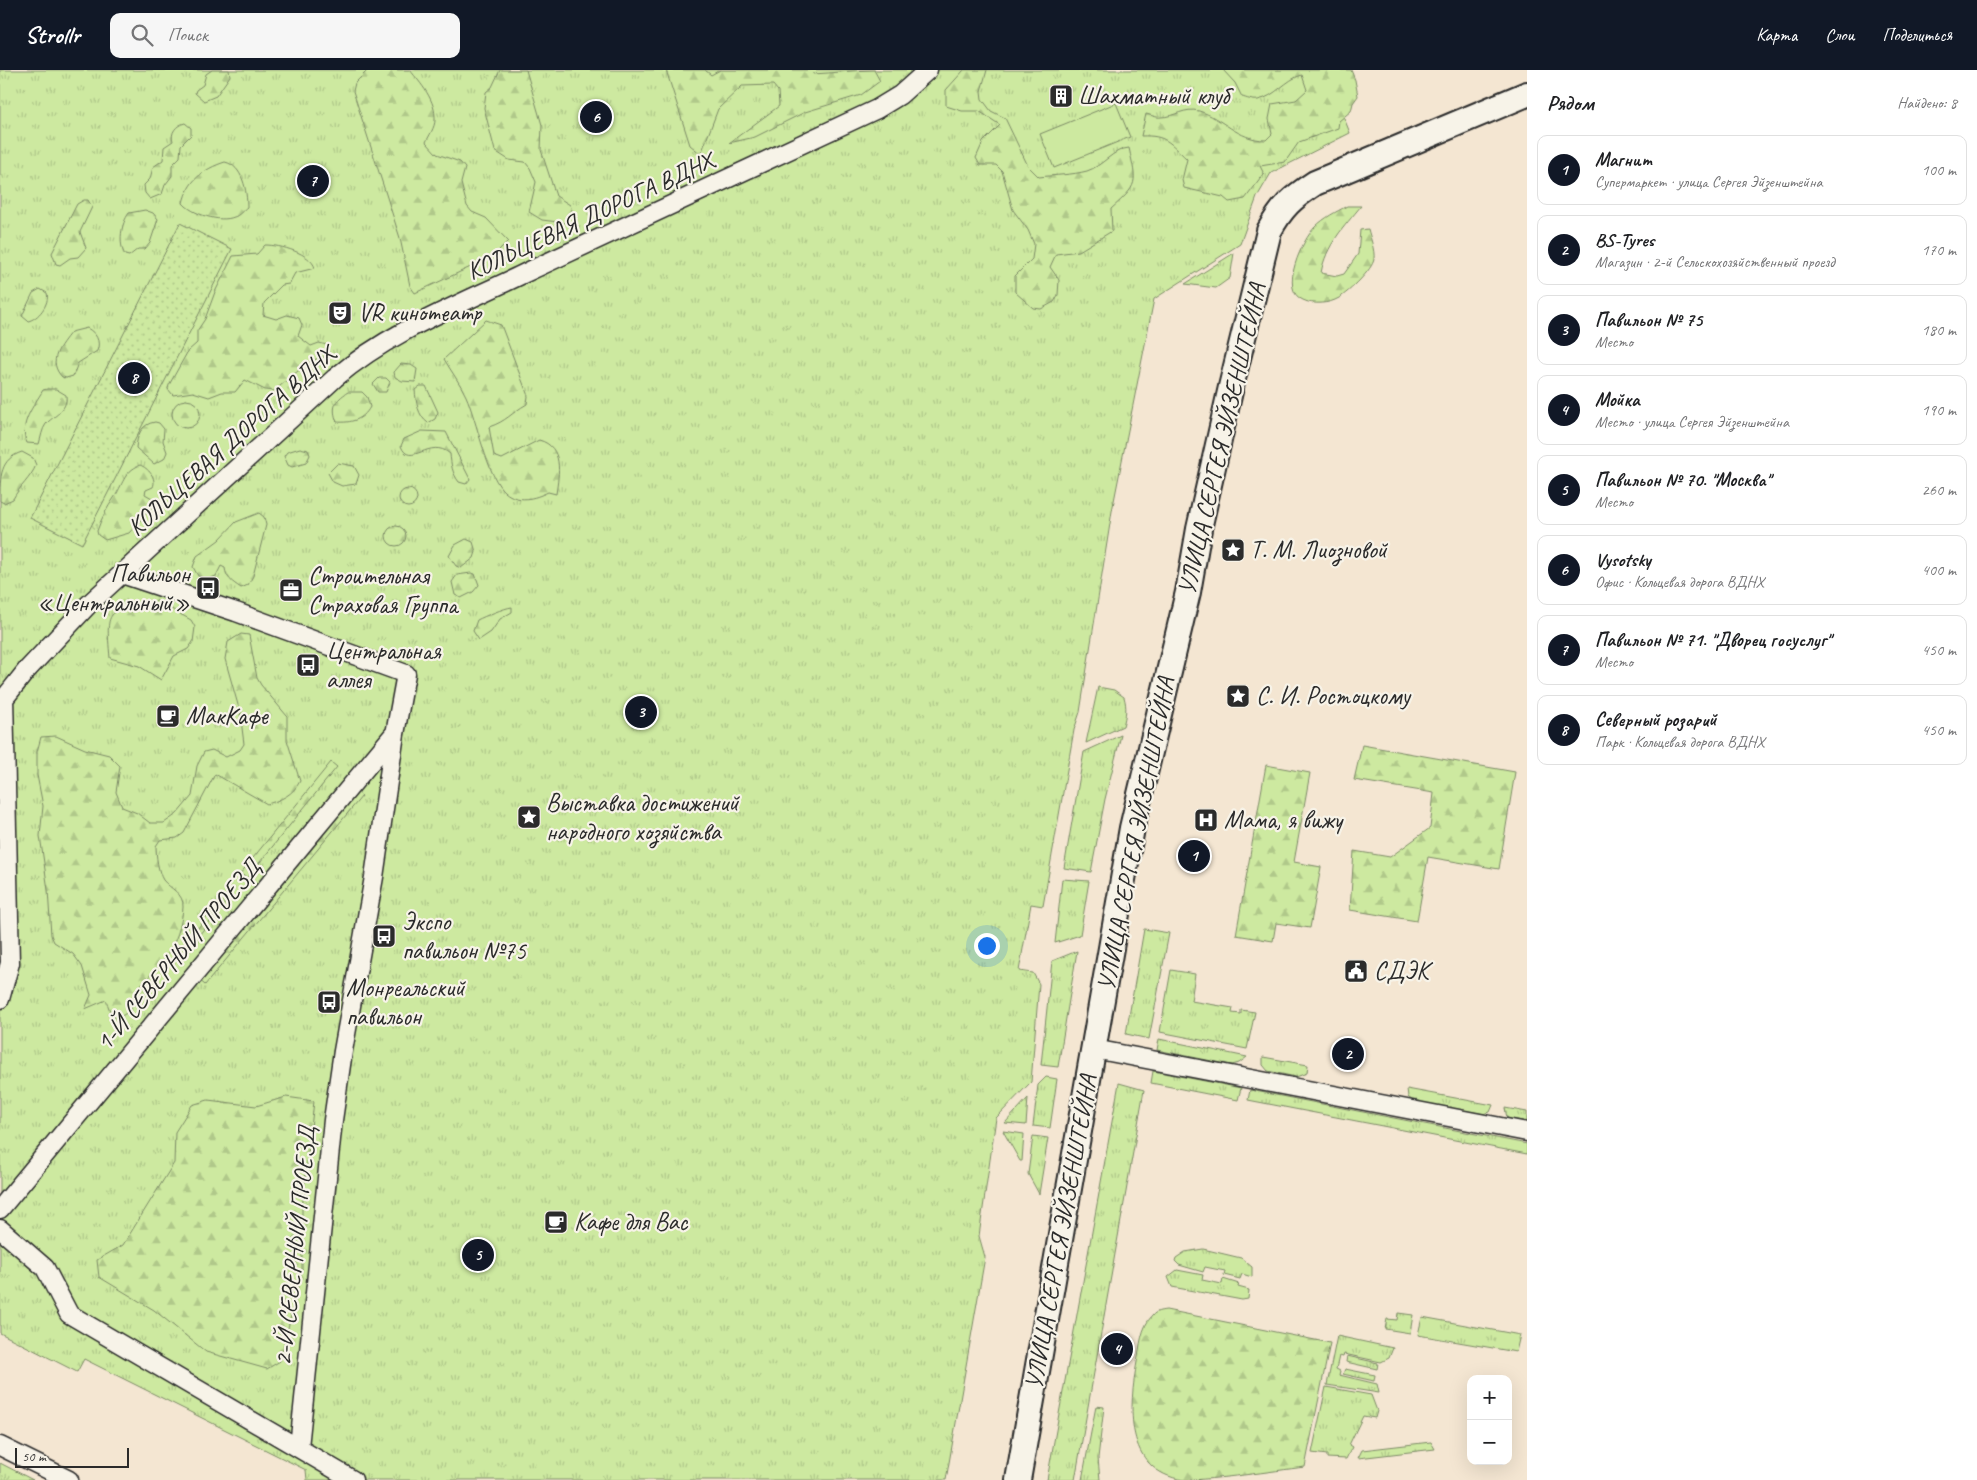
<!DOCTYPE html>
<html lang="ru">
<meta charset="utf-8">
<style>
:root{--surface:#fff;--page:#f6f6f6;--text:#202124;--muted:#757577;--line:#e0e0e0;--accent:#111827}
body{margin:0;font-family:Caveat,sans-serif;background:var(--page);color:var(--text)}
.controls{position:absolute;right:15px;bottom:15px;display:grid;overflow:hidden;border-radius:10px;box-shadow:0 5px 20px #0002}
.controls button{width:45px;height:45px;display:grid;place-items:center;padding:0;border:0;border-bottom:1px solid var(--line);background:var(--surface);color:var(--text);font:25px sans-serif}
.scale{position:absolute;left:15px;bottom:12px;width:114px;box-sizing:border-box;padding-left:5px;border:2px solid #2b2b2b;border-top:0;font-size:14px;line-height:18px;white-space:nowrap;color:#2b2b2b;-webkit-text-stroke:4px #f7f3e8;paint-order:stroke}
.you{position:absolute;left:986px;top:875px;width:18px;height:18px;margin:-12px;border:4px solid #fff;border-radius:50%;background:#1a73e8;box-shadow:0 0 0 8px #1a73e833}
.badge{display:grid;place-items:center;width:32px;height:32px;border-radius:50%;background:var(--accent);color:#fff;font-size:16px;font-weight:700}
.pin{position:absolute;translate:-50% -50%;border:2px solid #fff;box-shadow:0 1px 5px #0006}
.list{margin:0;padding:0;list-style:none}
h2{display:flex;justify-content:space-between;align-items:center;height:65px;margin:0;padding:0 20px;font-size:21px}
h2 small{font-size:16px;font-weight:400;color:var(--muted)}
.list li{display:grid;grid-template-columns:32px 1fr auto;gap:15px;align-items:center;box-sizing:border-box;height:70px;margin:0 10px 10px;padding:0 10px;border:1px solid var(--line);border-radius:10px}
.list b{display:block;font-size:19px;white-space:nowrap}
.list p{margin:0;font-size:16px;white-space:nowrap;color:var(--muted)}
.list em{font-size:16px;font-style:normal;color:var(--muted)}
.icon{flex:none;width:28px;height:28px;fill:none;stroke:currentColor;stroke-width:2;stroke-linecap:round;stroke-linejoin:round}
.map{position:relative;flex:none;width:1527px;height:1410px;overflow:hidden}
header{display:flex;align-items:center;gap:30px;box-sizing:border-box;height:70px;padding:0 25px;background:var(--accent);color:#fff}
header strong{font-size:24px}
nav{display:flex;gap:28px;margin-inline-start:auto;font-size:18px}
.search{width:350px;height:45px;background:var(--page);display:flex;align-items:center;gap:12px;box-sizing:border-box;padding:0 18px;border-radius:10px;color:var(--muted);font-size:19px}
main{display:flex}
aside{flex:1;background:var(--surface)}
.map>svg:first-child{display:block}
</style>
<header>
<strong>Strollr</strong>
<div class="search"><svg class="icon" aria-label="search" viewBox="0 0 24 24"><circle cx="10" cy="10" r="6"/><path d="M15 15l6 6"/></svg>Поиск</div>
<nav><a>Карта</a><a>Слои</a><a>Поделиться</a></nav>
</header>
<main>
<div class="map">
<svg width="1527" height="1410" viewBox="0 0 1527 1410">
<defs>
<pattern id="grass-tufts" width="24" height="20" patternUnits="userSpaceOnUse" patternTransform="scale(1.25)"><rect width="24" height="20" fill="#cde9a0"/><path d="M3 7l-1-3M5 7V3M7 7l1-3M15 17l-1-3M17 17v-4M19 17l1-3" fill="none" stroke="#b0c88a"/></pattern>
<pattern id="forest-firs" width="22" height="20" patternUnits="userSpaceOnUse" patternTransform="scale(1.25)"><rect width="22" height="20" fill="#cde9a0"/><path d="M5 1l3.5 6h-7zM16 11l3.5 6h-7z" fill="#b0c88a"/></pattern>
<pattern id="garden-dots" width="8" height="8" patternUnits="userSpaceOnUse" patternTransform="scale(1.25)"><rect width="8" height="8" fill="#cde9a0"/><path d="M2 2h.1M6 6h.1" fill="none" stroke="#b0c88a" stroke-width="1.8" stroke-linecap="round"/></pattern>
</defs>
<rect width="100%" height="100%" fill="#f4e6d2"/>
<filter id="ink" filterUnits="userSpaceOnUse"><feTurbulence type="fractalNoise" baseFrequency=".02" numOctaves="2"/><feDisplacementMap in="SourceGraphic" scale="10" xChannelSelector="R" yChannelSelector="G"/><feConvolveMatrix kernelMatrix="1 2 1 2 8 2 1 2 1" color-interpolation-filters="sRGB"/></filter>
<g filter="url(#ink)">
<path fill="url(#grass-tufts)" stroke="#7c8a66" d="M0 0H1325L1350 63 1271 103 1257 127 1240 174 1154 229 1112 441 1080 642 1074 660 1043 836 1031 834 1019 901 1033 903 1039 914 1031 1012 996 1048 979 1166 985 1187 946 1410H307L306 1400 84 1289 77 1302 0 1263Z
M1234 183 1230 208 1216 218 1185 214Z
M1098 617 1114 620 1124 627C1127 637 1126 645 1123 656L1086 673Z
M1121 665 1105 729 1091 802 1064 798 1084 682Z
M1062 809 1089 811 1080 865 1055 873Z
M1144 859 1169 863 1149 969 1126 964Z
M1077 881 1058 997 1041 995 1052 891Z
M1171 900 1195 904 1191 931 1233 938 1232 943 1241 944V940L1255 942 1247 979 1160 962Z
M1159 969 1247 987 1239 993 1232 995 1157 980Z
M1263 987 1308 995 1307 1003 1296 1007 1268 1001 1263 995Z
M1153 1001 1241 1018 1238 1030 1151 1013Z
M1046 1007 1057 1009 1050 1058 1033 1056 1038 1015Z
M1119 1013 1144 1020 1075 1410H1047Z
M1407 1019 1493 1035 1490 1042 1484 1044 1413 1031 1408 1027Z
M1250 1020 1527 1074V1084L1248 1030Z
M1028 1028 1026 1055 1005 1053Z
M1505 1038 1527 1042V1052L1507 1048Z
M1003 1061 1024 1064 1022 1091H1020Z
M1033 1066 1048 1068 1039 1124 1028 1104Z
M1203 1179 1241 1188 1252 1197V1207L1242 1204 1240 1209 1224 1205 1225 1201 1205 1197 1203 1202 1179 1195 1175 1191 1176 1188 1185 1182Z
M1177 1200 1203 1205 1202 1210 1222 1214 1223 1209 1239 1214 1238 1217 1249 1220 1248 1229 1242 1230 1172 1217 1168 1207Z
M1398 1243 1413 1245 1410 1263 1385 1259 1387 1249 1397 1250Z
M1422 1247 1520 1265 1516 1282 1418 1265Z
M1337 1266 1393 1278 1389 1288 1381 1292 1344 1284 1343 1287 1339 1286 1336 1299 1340 1301 1339 1305 1377 1314 1379 1323 1327 1315Z
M1347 1286 1378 1293 1377 1299 1346 1292Z
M1345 1299 1375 1305 1374 1311 1343 1304Z
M1326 1317 1371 1325 1377 1341 1375 1348 1363 1346 1349 1375 1352 1377 1346 1389 1327 1388V1385L1312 1383Z
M1096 1336 1104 1337 1098 1388 1100 1410H1082Z
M1431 1372 1435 1379 1358 1388 1362 1380Z
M0 1393 33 1410H0Z"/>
<path fill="url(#forest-firs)" stroke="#7c8a66" d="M212 0H229L230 6 216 26 204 31 195 23 196 20 203 15 206 4Z
M368 0H410C421 14 436 30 435 50 435 57 429 66 426 72L437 84 460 92 465 98 461 113 467 136 472 142 486 148 508 171 492 187 415 223 410 216 400 168 353 21 355 13Z
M500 0H526L542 55 541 80 556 126 570 135 573 143 566 153 542 150 529 142 536 112 530 98 525 92 509 90 495 81 484 38 486 22 492 17Z
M666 0H705L711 5 720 0H809L813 4C834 3 853 0 874 0L880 11 861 25 805 42 755 67 729 73 779 36 778 21 773 15 742 16 718 39 701 84 690 75Z
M964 0H987L981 21 982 29 991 41 1005 48 1028 96 1039 107C1055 105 1072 105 1087 101 1103 96 1113 79 1129 78 1137 114 1139 114 1111 139L1112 161 1079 181 1056 184 1050 197 1059 210 1058 225 1054 232 1041 239 1033 238 1015 222V206L1032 189 1034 174 1028 160 1013 140 1002 101 996 95H980L976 88 983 72 1000 55 979 41H962L946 36V20Z
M1223 0H1351L1355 10 1358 26 1353 33 1351 41 1339 51 1338 58 1299 72 1285 92 1260 96 1264 104 1245 129 1229 132 1223 127 1184 118 1182 110 1187 89C1169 72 1166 65 1141 66L1146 44C1151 45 1157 48 1161 47 1174 47 1185 37 1199 41 1223 48 1237 70 1266 70L1272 64 1269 49 1272 34 1296 30 1307 20 1302 5C1286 9 1275 27 1258 30 1253 31 1246 28 1242 27L1235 13Z
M185 53 191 58V65L181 75 180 87 172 95V106L165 115 162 124 150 129 145 123 144 115 150 109 153 97 163 90 164 77 173 71C170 63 176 55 185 53Z
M225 92C243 96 247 121 247 137 243 140 239 146 234 147 220 153 192 144 183 133 188 111 203 99 225 92Z
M84 130H88L92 137 80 162 86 178 78 187 70 188 60 195 56 194 52 183 77 134Z
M1347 136H1361C1344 157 1326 175 1321 203L1337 206 1344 204 1358 184 1360 160 1368 159C1370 167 1375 180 1374 189 1373 199 1349 222 1339 228 1329 234 1313 235 1303 230 1278 220 1303 169 1315 157 1325 147 1336 142 1347 136Z
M145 140 153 143 158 149 150 173 145 179H138L129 186 125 185C118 173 121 154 129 143Z
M265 175C280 175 311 183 315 198L295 203 289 214 282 215 264 233 263 245 276 249 287 245 299 248 302 255 298 266 311 276 319 273 327 275 329 283 327 286 310 291 274 321 265 320 245 310 235 322H222L209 327 193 322 173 325 168 319 169 315 188 281 197 273V261L205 249 215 222 233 186 257 184Z
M40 219 47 223C50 234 38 249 28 251L22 246 33 223Z
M486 250 501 255 528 326 527 334C511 343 507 351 489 357L494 386 502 389 539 370C564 377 559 403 556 424L548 422C534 429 518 433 505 422 488 409 476 348 466 326 460 313 451 301 444 289Z
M87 258C96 263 101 271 97 281L78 293 73 306 66 308 62 307C47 291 60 276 71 262Z
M401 294 411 295 417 299 415 312 402 311 395 307 394 302Z
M379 308H386L390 312 386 322H378L373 314Z
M420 316H426L438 342 435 349 428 353C418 346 416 332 415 320Z
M47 319H56L66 325C68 341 53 346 46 354 42 359 41 368 39 374L27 373C18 354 34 336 43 320Z
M348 322H362L367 327 370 337C363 350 351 353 337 352 331 337 335 330 348 322Z
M172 344a14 14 0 1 1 28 0a14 14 0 1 1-28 0Z
M155 352 159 353 164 359 163 371 167 382 164 389 154 394 136 378C137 366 141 354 155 352Z
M422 361 446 362 470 409 466 414 459 412C452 403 451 394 450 384 430 366 410 399 401 376L404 369Z
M300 378 308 380 310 385 306 393 292 397 288 395 284 386 287 382Z
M22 382 33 388 36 395C31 408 19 417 13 429L4 433 0 431C0 406 0 389 22 382Z
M338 393 354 396 359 405 356 414 342 416 333 412 328 403Z
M140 395C148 398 157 408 153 417L146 420 145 424 152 428 153 436 129 463 105 470 98 465 97 461C101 449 107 438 114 428 123 415 123 402 140 395Z
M399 428a9 9 0 1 1 18 0a9 9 0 1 1-18 0Z
M259 443 264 447 266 455 253 506 248 515 241 518C232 512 226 508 225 498L221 496 216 506 206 510 198 506 193 497 197 486 219 470 236 452Z
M386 466a10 10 0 1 1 20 0a10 10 0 1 1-20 0Z
M466 469 473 472 476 482 474 488 461 498 456 496 449 486 455 475Z
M471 503 475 504 479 515 473 522 461 528 455 525 452 512 457 505Z
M157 531 191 550 195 557 193 572 188 579 174 586 161 610 139 596 110 588C105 534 108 543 157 531Z
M512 537V542L500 549 491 562 479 570 473 561 477 550C485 546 504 538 512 537Z
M241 564 249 565 257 608 261 615 287 646V670L300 711C293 725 281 730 267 734L215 704 184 763 177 768 160 770 156 776C156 785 158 802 163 810 170 819 184 823 183 837 182 855 176 872 166 887 151 910 136 909 131 940L117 949 111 944 106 930 85 939 91 925 82 896 73 884 54 872 51 865 48 820 40 766 43 736 37 705V682L41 667 56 666 85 679 109 685 120 696 116 722 122 737 137 743 150 753H164L177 744 192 726 197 696 204 682 212 680 226 687 240 680 244 674 240 642 225 589 228 572Z
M1362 675 1515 702 1499 799 1428 787 1417 851 1350 840 1354 781 1390 787 1430 758 1434 723 1354 710Z
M331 692 337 697 247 808 240 804Z
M1266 695 1310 703 1294 792 1321 797 1310 858 1276 853 1273 871 1236 865Z
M355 720 362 726 205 915 198 909Z
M224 825 228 830 194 871 190 868Z
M286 1027 314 1031 302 1138V1200L280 1291 267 1299 206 1282 154 1240 99 1207 97 1190 123 1175 174 1093 175 1062 192 1035 208 1030 256 1036Z
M1166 1240 1330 1273 1305 1397C1272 1401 1215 1410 1184 1410 1123 1401 1129 1336 1137 1292 1140 1276 1141 1257 1152 1246 1156 1241 1160 1241 1166 1240Z"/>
<path fill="url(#garden-dots)" stroke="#7c8a66" d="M180 153 232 179 82 474 30 448Z"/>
<path fill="#cde9a0" stroke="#7c8a66" d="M1116 33 1130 67 1054 98 1040 64Z"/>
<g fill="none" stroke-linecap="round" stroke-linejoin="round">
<g stroke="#2b2b2b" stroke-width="21">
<path id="minor" d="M122 504 236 542 406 604 395 664 374 807 343 981 333 1050 299 1377
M0 634 26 601 89 534 335 308C390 261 459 235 523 204 641 148 760 94 877 39L900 25 928 0
M0 929 10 893 4 627
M1094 979 1527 1062
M0 1139 394 664
M0 1159 45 1198 69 1244 353 1410
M0 1376 69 1410"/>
</g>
<g stroke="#2b2b2b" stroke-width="28">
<path id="secondary" d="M1018 1410 1132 758 1188 522 1199 459 1231 317 1269 161C1282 137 1292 128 1315 113L1527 24"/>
</g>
<use href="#minor" stroke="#f7f3e8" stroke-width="18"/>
<use href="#secondary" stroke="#f7f3e8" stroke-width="24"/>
</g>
</g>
<defs>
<g id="building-square" transform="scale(1.25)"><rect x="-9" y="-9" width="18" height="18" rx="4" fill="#2b2b2b" stroke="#f7f3e8"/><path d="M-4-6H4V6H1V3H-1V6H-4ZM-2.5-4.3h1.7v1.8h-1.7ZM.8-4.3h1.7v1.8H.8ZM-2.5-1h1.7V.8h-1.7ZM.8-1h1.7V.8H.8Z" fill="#fff"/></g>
<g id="theatre-square" transform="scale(1.25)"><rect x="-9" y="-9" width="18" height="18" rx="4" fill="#2b2b2b" stroke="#f7f3e8"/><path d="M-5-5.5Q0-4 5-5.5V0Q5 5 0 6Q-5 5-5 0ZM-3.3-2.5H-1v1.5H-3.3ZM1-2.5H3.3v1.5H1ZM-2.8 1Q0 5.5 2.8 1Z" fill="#fff"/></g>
<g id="sight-square" transform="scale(1.25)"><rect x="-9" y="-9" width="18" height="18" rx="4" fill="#2b2b2b" stroke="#f7f3e8"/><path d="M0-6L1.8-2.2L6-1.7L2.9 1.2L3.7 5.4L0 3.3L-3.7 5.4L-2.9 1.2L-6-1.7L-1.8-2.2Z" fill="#fff"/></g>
<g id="bus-square" transform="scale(1.25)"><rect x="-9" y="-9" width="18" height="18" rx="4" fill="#2b2b2b" stroke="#f7f3e8"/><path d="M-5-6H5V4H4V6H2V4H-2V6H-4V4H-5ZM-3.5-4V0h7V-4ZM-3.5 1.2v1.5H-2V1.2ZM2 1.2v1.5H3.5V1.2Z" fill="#fff"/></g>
<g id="office-square" transform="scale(1.25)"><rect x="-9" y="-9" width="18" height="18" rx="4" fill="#2b2b2b" stroke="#f7f3e8"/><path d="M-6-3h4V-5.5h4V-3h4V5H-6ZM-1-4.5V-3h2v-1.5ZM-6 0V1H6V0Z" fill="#fff"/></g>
<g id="cafe-square" transform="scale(1.25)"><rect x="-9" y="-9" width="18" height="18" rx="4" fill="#2b2b2b" stroke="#f7f3e8"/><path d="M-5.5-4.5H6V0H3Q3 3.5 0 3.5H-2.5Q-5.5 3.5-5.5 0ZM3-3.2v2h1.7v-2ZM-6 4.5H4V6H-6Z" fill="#fff"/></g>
<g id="hospital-square" transform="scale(1.25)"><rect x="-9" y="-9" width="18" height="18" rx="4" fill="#2b2b2b" stroke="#f7f3e8"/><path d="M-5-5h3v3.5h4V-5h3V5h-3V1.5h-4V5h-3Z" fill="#fff"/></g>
<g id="civic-square" transform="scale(1.25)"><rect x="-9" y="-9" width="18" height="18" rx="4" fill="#2b2b2b" stroke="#f7f3e8"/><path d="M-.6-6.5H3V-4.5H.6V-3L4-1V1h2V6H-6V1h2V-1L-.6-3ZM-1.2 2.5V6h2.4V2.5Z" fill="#fff"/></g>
</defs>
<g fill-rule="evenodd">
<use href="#building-square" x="1061" y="26"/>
<use href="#theatre-square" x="340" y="243"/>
<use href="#sight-square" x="1233" y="480"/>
<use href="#bus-square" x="208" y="518"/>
<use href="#office-square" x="291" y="520"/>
<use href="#bus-square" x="308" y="595"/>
<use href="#sight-square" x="1238" y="626"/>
<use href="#cafe-square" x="168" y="646"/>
<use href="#sight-square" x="529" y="747"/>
<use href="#hospital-square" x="1206" y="750"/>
<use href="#bus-square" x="384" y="866"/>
<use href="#civic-square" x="1356" y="901"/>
<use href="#bus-square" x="329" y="932"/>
<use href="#cafe-square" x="556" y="1152"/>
</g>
<g text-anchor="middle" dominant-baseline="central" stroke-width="4.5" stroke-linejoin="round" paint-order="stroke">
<g font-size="25" fill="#2b2b2b" stroke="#f7f3e8" text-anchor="start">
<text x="1078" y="26">Шахматный клуб</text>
<text x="358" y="243">VR кинотеатр</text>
<text x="1250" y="480">Т. М. Лиозновой</text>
<text x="190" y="504" text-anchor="end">Павильон<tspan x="190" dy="29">«Центральный»</tspan></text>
<text x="308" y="506">Строительная<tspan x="308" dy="29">Страховая Группа</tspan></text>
<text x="326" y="581">Центральная<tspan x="326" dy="29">аллея</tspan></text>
<text x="1256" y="626">С. И. Ростоцкому</text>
<text x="186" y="646">МакКафе</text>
<text x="546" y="733">Выставка достижений<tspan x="546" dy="29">народного хозяйства</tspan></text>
<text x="1224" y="750">Мама, я вижу</text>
<text x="402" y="852">Экспо<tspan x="402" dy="29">павильон №75</tspan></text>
<text x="1374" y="901">СДЭК</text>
<text x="346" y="918">Монреальский<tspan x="346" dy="29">павильон</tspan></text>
<text x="574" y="1152">Кафе для Вас</text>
</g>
<g font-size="25" fill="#2b2b2b" stroke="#f7f3e8">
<text transform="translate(590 146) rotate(-25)">КОЛЬЦЕВАЯ ДОРОГА ВДНХ</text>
<text transform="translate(1222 369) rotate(-77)">УЛИЦА СЕРГЕЯ ЭЙЗЕНШТЕЙНА</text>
<text transform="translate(231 371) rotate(-42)">КОЛЬЦЕВАЯ ДОРОГА ВДНХ</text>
<text transform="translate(1136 764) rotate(-79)">УЛИЦА СЕРГЕЯ ЭЙЗЕНШТЕЙНА</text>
<text transform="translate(178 885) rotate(-50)">1-Й СЕВЕРНЫЙ ПРОЕЗД</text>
<text transform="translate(1061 1162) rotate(-80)">УЛИЦА СЕРГЕЯ ЭЙЗЕНШТЕЙНА</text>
<text transform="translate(295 1176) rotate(-84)">2-Й СЕВЕРНЫЙ ПРОЕЗД</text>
</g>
</g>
</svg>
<div class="controls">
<button>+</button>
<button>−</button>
</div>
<div class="scale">50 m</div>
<div class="you"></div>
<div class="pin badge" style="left:1194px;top:786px">1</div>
<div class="pin badge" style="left:1348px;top:984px">2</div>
<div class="pin badge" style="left:641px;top:642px">3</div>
<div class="pin badge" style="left:1117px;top:1279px">4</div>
<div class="pin badge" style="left:478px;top:1185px">5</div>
<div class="pin badge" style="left:596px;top:47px">6</div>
<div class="pin badge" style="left:313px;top:111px">7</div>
<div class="pin badge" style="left:134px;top:308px">8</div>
</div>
<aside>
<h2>Рядом<small>Найдено: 8</small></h2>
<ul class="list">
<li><span class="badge">1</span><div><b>Магнит</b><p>Супермаркет · улица Сергея Эйзенштейна</p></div><em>100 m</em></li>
<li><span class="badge">2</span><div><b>BS-Tyres</b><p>Магазин · 2-й Сельскохозяйственный проезд</p></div><em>170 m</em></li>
<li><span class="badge">3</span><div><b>Павильон № 75</b><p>Место</p></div><em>180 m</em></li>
<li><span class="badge">4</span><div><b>Мойка</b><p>Место · улица Сергея Эйзенштейна</p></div><em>190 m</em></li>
<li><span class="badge">5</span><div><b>Павильон № 70. &quot;Москва&quot;</b><p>Место</p></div><em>260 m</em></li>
<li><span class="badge">6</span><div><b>Vysotsky</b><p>Офис · Кольцевая дорога ВДНХ</p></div><em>400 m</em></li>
<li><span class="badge">7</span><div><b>Павильон № 71. &quot;Дворец госуслуг&quot;</b><p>Место</p></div><em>450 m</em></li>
<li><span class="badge">8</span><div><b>Северный розарий</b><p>Парк · Кольцевая дорога ВДНХ</p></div><em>450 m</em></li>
</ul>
</aside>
</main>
